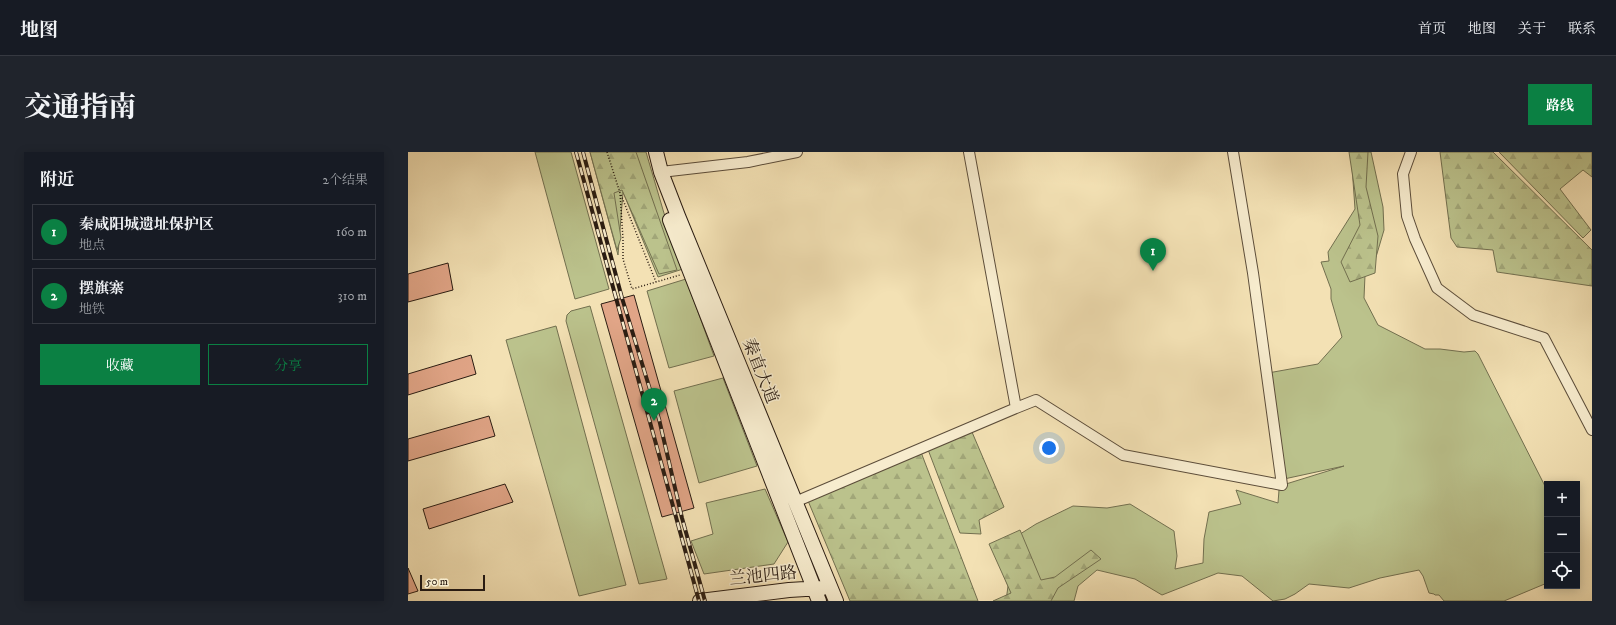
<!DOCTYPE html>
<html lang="zh">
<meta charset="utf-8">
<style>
:root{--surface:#171b24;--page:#20242c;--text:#f1f3f6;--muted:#9ea1a6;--line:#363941;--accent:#0b8043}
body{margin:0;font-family:"IM FELL DW Pica","Noto Serif SC",serif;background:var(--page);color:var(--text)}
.controls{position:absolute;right:12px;bottom:12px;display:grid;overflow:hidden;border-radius:0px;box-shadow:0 2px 10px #0003}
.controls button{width:36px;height:36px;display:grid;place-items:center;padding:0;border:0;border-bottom:1px solid var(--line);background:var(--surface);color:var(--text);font:20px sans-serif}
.scale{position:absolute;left:12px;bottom:10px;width:65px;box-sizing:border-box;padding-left:4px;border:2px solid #2a1c12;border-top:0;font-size:11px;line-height:14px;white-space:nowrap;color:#2a1c12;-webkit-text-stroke:3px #f7ecce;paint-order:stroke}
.you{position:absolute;left:641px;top:296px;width:14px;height:14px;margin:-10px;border:3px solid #fff;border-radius:50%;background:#1a73e8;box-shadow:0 0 0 6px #1a73e833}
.badge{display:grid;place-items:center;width:26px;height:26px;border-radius:50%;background:var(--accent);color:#fff;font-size:13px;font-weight:700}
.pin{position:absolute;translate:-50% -33px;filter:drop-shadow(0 1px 2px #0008)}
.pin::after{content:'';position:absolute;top:21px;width:14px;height:12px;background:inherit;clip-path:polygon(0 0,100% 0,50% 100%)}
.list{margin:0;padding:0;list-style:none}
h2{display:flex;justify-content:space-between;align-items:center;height:52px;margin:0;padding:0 16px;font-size:17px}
h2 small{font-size:13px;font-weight:400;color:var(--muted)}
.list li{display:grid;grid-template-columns:26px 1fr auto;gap:12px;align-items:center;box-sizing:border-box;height:56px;margin:0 8px 8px;padding:0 8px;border:1px solid var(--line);border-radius:0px}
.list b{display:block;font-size:15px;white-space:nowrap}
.list p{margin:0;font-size:13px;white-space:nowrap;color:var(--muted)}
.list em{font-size:13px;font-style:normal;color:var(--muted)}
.actions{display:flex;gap:8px;padding:12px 16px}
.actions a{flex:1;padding:9px 0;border:1px solid var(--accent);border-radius:0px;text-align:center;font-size:14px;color:var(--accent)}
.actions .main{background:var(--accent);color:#fff}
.icon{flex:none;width:22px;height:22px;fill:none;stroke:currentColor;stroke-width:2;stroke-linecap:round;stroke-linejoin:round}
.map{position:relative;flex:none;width:1184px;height:449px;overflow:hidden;border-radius:0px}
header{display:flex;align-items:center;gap:24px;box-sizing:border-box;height:56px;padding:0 20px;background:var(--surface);border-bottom:1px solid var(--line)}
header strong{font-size:19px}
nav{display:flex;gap:22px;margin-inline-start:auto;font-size:14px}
.intro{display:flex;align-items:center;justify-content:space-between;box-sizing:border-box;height:96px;padding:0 24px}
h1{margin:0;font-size:28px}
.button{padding:10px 18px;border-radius:0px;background:var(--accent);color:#fff;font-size:14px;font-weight:700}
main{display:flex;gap:24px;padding:0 24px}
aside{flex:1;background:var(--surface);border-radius:0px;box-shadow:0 2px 10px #0003}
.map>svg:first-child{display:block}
</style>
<header>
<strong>地图</strong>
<nav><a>首页</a><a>地图</a><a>关于</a><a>联系</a></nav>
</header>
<div class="intro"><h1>交通指南</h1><a class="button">路线</a></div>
<main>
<aside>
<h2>附近<small>2个结果</small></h2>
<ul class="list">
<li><span class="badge">1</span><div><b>秦咸阳城遗址保护区</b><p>地点</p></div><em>160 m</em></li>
<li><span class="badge">2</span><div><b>摆旗寨</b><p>地铁</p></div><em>310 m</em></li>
</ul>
<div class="actions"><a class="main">收藏</a><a>分享</a></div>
</aside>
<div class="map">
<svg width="1184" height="449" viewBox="0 0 1184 449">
<defs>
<pattern id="forest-firs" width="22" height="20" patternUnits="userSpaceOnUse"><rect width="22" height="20" fill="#bbc28c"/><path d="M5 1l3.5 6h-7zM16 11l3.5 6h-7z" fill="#a1a678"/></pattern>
</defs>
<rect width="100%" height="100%" fill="#f3e1b4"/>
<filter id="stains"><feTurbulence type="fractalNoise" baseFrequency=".005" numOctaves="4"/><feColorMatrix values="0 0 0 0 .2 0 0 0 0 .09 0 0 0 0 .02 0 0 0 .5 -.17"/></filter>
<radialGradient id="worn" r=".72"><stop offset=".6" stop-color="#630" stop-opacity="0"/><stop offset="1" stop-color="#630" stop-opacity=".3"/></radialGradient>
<path fill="#bbc28c" stroke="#726f4f" d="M127 0H163L201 137 167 147Z
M182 0H238L268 102 275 117 250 125 215 40 210 103Z
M943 0H963L975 55 976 78 968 105 957 123 956 146 970 173 1017 197H1032L1056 200 1067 199 1070 202 1139 338V431L1096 449H1036L1031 443H1027L1026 442 1021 441 1015 424 1011 418 972 426 941 436 901 432 887 442 877 447 865 449 834 424 810 421 754 443 727 427 689 418 670 434 666 449H598L600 434 587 398 628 372 665 354 699 356 722 352 766 379 769 404 767 417 795 411 796 387 801 360 833 352 828 338 870 351 871 338 878 332 936 314 876 327 860 221 910 212 934 185 923 147V137L913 110 921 109 920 100 947 57Z
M278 127 306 204 261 216 239 139Z
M182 154 259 427 231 432 158 169 159 163 163 159Z
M148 174 218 433 171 444 98 188Z
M315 226 349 314 291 331 266 239Z
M357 337 380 390 366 412 296 422 283 389 305 382 298 351Z"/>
<path fill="url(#forest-firs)" stroke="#726f4f" d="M182 0H228L269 118 251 122 214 38 206 41 213 86 209 98Z
M941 0H960L958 35 970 84 967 121 942 130 933 110 952 73Z
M1032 0H1085L1184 98V134L1089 120 1085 98 1049 95 1043 86Z
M1091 0H1184V25L1175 18 1152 37 1183 78 1175 86Z
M561 273 596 355 571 368 573 382 552 381 519 295Z
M511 295 570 449H442L398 344Z
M612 378 633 428 647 425 683 398 693 407 650 436 643 449H585L603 441 581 392Z"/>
<path fill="#e1a587" stroke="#2a1c12" d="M40 111 45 138 0 150V122Z
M226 143 286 356 254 365 193 152Z
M63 203 68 222 0 243V222Z
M81 264 87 284 0 309V287Z
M97 332 105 350 21 377 15 357Z
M0 416 10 439 0 442Z"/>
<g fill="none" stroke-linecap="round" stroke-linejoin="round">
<g stroke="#5c4d3a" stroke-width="12">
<path id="street" d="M1003 0 995 22 999 64 1007 87 1029 136 1065 163 1136 186 1184 278
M253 20 340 10 389 0
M608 256 628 248 715 303 874 333 845 121 825 0
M387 350 608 256 561 0"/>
</g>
<g stroke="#2a1c12" stroke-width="16">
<path id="secondary" d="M248 0 253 20 270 64 428 449
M262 68 411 449
M292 449 381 438 414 436"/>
</g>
<path stroke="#2a1c12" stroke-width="1.5" stroke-dasharray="1 2" stroke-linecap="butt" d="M199 0 212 41 215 87V107L224 137 272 123
M213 43 248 130
M213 43 219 58"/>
<use href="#street" stroke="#f7ecce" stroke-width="10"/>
<use href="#secondary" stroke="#f7ecce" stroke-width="14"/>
<g stroke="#2a1c12" stroke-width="4">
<path id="rail" d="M168 0 291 449
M175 0 214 146 251 267 274 366 297 449"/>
</g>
<use href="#rail" stroke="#f7ecce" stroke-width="2.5" stroke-dasharray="8" stroke-linecap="butt"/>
</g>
<g text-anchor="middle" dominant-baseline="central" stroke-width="3" stroke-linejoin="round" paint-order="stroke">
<g font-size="17" fill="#2a1c12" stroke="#f7ecce">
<text transform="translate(352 219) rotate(68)">秦直大道</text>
<text transform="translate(355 424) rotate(-6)">兰池四路</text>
</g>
</g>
<rect width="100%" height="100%" filter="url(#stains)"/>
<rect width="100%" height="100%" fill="url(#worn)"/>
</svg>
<div class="controls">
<button>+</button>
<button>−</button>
<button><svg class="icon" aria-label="locate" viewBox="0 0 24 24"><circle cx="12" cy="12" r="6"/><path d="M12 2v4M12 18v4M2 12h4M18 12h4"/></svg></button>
</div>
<div class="scale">50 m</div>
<div class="you"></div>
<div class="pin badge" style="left:745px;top:119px">1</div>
<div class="pin badge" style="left:246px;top:269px">2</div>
</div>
</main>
